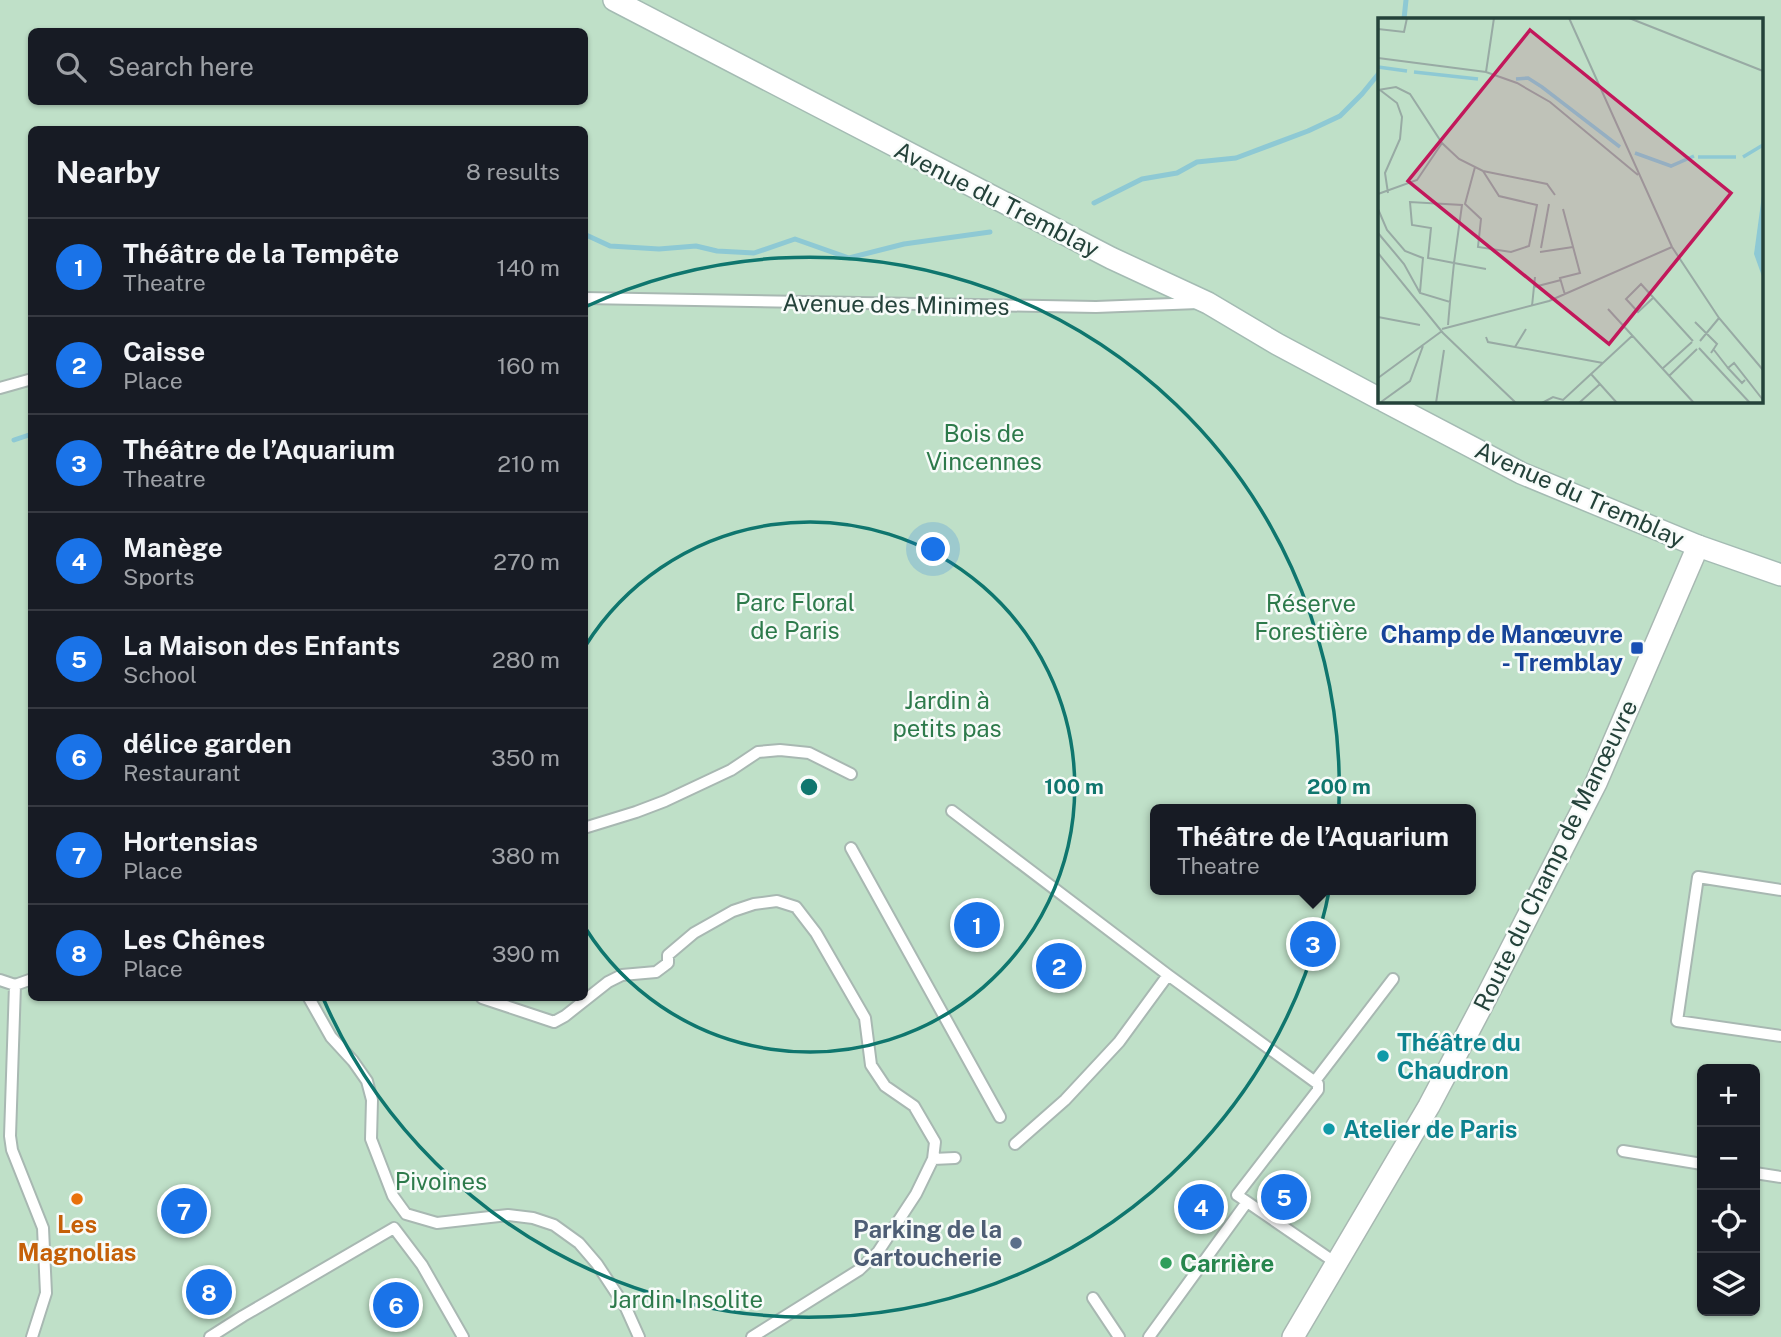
<!DOCTYPE html>
<meta charset="utf-8">
<style>
:root{--surface:#171b24;--page:#242831;--text:#f1f3f6;--muted:#9ea1a6;--line:#363941;--accent:#1a73e8}
body{margin:0;font-family:"Public Sans",sans-serif;background:var(--page);color:var(--text)}
.controls{position:absolute;right:21px;bottom:21px;display:grid;overflow:hidden;border-radius:10px;box-shadow:0 2px 5px #0004}
.controls button{width:63px;height:63px;display:grid;place-items:center;padding:0;border:0;border-bottom:2px solid var(--line);background:var(--surface);color:var(--text);font:35px sans-serif}
.you{position:absolute;left:934px;top:550px;width:24px;height:24px;margin:-18px;border:5px solid #fff;border-radius:50%;background:#1a73e8;box-shadow:0 0 0 10px #1a73e833}
.badge{display:grid;place-items:center;width:46px;height:46px;border-radius:50%;background:var(--accent);color:#fff;font-size:23px;font-weight:700}
.pin{position:absolute;translate:-50% -50%;border:4px solid #fff;box-shadow:0 2px 7px #0006}
.popup{position:absolute;left:1150px;top:804px;width:326px;height:91px;box-sizing:border-box;display:grid;place-content:center;border-radius:10px;background:var(--surface);filter:drop-shadow(0 2px 5px #0005);font-size:23px;white-space:nowrap;color:var(--muted)}
.popup b{font-size:26px;color:var(--text)}
.popup::after{content:'';position:absolute;left:50%;top:100%;margin-left:-14px;border:14px solid transparent;border-top-color:var(--surface)}
.list{margin:0;padding:0;list-style:none}
h2{display:flex;justify-content:space-between;align-items:center;height:91px;margin:0;padding:0 28px;font-size:30px}
h2 small{font-size:23px;font-weight:400;color:var(--muted)}
.list li{display:grid;grid-template-columns:46px 1fr auto;gap:21px;align-items:center;box-sizing:border-box;height:98px;padding:0 28px;border-top:2px solid var(--line)}
.list b{display:block;font-size:26px;white-space:nowrap}
.list p{margin:0;font-size:23px;white-space:nowrap;color:var(--muted)}
.list em{font-size:23px;font-style:normal;color:var(--muted)}
.icon{flex:none;width:38px;height:38px;fill:none;stroke:currentColor;stroke-width:2;stroke-linecap:round;stroke-linejoin:round}
.map{position:relative;flex:none;width:1781px;height:1337px;overflow:hidden}
.search{position:absolute;background:var(--surface);box-shadow:0 2px 5px #0004;left:28px;top:28px;width:560px;height:77px;display:flex;align-items:center;gap:18px;box-sizing:border-box;padding:0 24px;border-radius:10px;color:var(--muted);font-size:26px}
.panel{position:absolute;background:var(--surface);box-shadow:0 2px 5px #0004;left:28px;top:126px;width:560px;height:875px;border-radius:10px}
.map>svg:first-child{display:block}
</style>
<div class="map">
<svg width="1781" height="1337" viewBox="0 0 1781 1337">
<rect width="100%" height="100%" fill="#e6efeb"/>
<path fill="#bfe0c8" fill-rule="evenodd" d="M0 0H1781V1337H0ZM1380 19H1762V401H1380ZM32 32H584V102H32ZM32 130H584V998H32ZM1156 809H1470V890H1156ZM1702 1069H1755V1311H1702Z"/>
<g fill="none" stroke-linecap="round" stroke-linejoin="round">
<path stroke="#8ec9d4" stroke-width="5" d="M1404 19 1406 0
M1094 203 1142 179 1177 173 1197 162 1236 158 1308 131 1340 116 1362 94 1380 72
M584 234 610 246 659 249 696 246 717 251 754 253 795 239 849 258 904 244 990 232
M14 440 32 434"/>
<g stroke="#a8b8b2" stroke-width="14">
<path id="service" d="M584 298 1096 307 1198 303
M0 388 32 379
M952 811 1168 975 1318 1084V1090L1237 1195 1336 1263
M584 828 636 812 665 801 731 770 758 752 780 750 809 753 851 774
M851 848 1000 1117
M1781 890 1698 877 1677 1021 1781 1036
M0 980 15 985 32 979
M15 985 10 1136 12 1150 43 1228 46 1293 32 1337
M309 998 331 1037 353 1061 367 1081 372 1100 371 1139 393 1196 406 1214 437 1223 508 1215 533 1218 554 1225 579 1243 597 1264 626 1308 639 1337
M482 998 554 1022 565 1016 608 982 622 975 656 972 668 963V955L694 933 733 911 754 904 777 901 796 907 816 933 865 1018 871 1065 885 1086 914 1106 935 1142 933 1159 916 1194 878 1252 859 1270 752 1337
M1315 1081 1393 979
M1015 1144 1065 1100 1119 1042 1168 975
M1623 1151 1702 1164
M933 1159 955 1158
M1755 1173 1781 1177
M1093 1298 1119 1337
M210 1337 243 1316 394 1228 422 1265 463 1337
M1149 1337 1247 1202"/>
</g>
<g stroke="#a8b8b2" stroke-width="24">
<path id="minor" d="M1293 1337 1429 1106 1487 996 1596 783 1698 546"/>
</g>
<g stroke="#a4bbb3" stroke-width="24">
<path id="secondary" d="M614 0 1111 258 1208 303 1277 344 1380 399
M1384 401 1521 473 1698 546 1781 575"/>
</g>
<use href="#service" stroke="#fff" stroke-width="10"/>
<use href="#minor" stroke="#fff" stroke-width="21"/>
<use href="#secondary" stroke="#fff" stroke-width="21"/>
</g>
<g fill="none" stroke="#0f766e" stroke-width="3.5">
<path d="M586 645A265 265 0 1 1 586 929"/>
<path d="M585 307A530 530 0 1 1 323 998"/>
</g>
<rect fill="#1a4fb4" stroke="#f7fbf9" stroke-width="2.5" x="1630" y="641" width="14" height="14" rx="3.5"/>
<g fill="#0f9aa8" stroke="#f7fbf9" stroke-width="2.5">
<circle cx="1383" cy="1056" r="7"/>
<circle cx="1329" cy="1129" r="7"/>
</g>
<circle fill="#e8710a" stroke="#f7fbf9" stroke-width="2.5" cx="77" cy="1199" r="7"/>
<circle fill="#5c6f8a" stroke="#f7fbf9" stroke-width="2.5" cx="1016" cy="1243" r="7"/>
<circle fill="#2e9e5b" stroke="#f7fbf9" stroke-width="2.5" cx="1166" cy="1263" r="7"/>
<g text-anchor="middle" dominant-baseline="central" stroke-width="5" stroke-linejoin="round" paint-order="stroke">
<g font-size="24" fill="#24423a" stroke="#f7fbf9">
<text transform="translate(997 199) rotate(27)">Avenue du Tremblay</text>
<text transform="translate(896 304) rotate(1)">Avenue des Minimes</text>
<text transform="translate(1580 494) rotate(24)">Avenue du Tremblay</text>
<text transform="translate(1555 855) rotate(-64)">Route du Champ de Manœuvre</text>
</g>
<g font-size="24" fill="#2d7a4b" stroke="#f7fbf9">
<text x="984" y="433">Bois de<tspan x="984" dy="28">Vincennes</tspan></text>
<text x="795" y="602">Parc Floral<tspan x="795" dy="28">de Paris</tspan></text>
<text x="1311" y="603">Réserve<tspan x="1311" dy="28">Forestière</tspan></text>
<text x="947" y="700">Jardin à<tspan x="947" dy="28">petits pas</tspan></text>
<text x="441" y="1181">Pivoines</text>
<text x="686" y="1299">Jardin Insolite</text>
</g>
<g font-size="24" font-weight="bold" fill="#164399" stroke="#f7fbf9" text-anchor="end">
<text x="1623" y="634">Champ de Manœuvre<tspan x="1623" dy="28">- Tremblay</tspan></text>
</g>
<g font-size="24" font-weight="bold" fill="#0d838f" stroke="#f7fbf9" text-anchor="start">
<text x="1397" y="1042">Théâtre du<tspan x="1397" dy="28">Chaudron</tspan></text>
<text x="1343" y="1129">Atelier de Paris</text>
</g>
<g font-size="24" font-weight="bold" fill="#c56008" stroke="#f7fbf9">
<text x="77" y="1224">Les<tspan x="77" dy="28">Magnolias</tspan></text>
</g>
<g font-size="24" font-weight="bold" fill="#4e5e75" stroke="#f7fbf9" text-anchor="end">
<text x="1002" y="1229">Parking de la<tspan x="1002" dy="28">Cartoucherie</tspan></text>
</g>
<g font-size="24" font-weight="bold" fill="#27864d" stroke="#f7fbf9" text-anchor="start">
<text x="1180" y="1263">Carrière</text>
</g>
</g>
<g transform="translate(1378 18)">
<rect width="385" height="385" fill="#e6efeb"/>
<path d="M0 0H385V385H0Z" fill="#bfe0c8"/>
<path d="M385 170V261L376 236Z" fill="#8ec9d4"/>
<path fill="none" stroke="#8ec9d4" stroke-width="3.5" d="M0 49 29 53M36 54 100 61M138 61 150 60 164 69 242 129M257 135 293 148 316 138M320 139H358M365 139 385 127"/>
<path fill="none" stroke="#98aaa4" stroke-width="2" d="M191 0 294 229 341 300 385 352M251 0 385 53M0 11 26 14 29 0M0 40 108 54 139 65 172 84 260 157M108 54 116 0M0 72 18 69 32 76 64 125 81 141 105 153 169 166 177 177M2 72 19 85 24 99 22 121 7 155 10 175M97 149 87 186 103 201 100 229 133 234 151 228 159 187 121 178 105 153M0 176 39 162 64 125M0 191 9 212 27 233 45 240 42 274M185 191 202 255 182 260 187 277M0 215 26 246 42 275 72 284 76 245 84 187 32 184 34 207 53 210 50 240 76 245 108 251M163 230 171 186M162 234 195 229M0 235 65 315 138 385M156 269 183 262M275 280 260 294 248 281 263 266 313 321 315 323M154 288 157 259M230 291 316 385M0 299 42 307M317 304 339 326 333 335M70 307 72 284M64 311 171 283 294 229M108 319 110 324 225 345M322 323 341 300M137 329 148 311M321 330 372 385M336 332 350 350M284 351 314 324M291 358 319 331M0 360 64 313M367 362 364 365 350 350 356 345 385 382M3 384 32 363 45 328M58 385 66 332M164 385 175 379 185 382 213 356M201 385 222 366M239 385 213 356 254 318"/>
<path fill="#c2185b" fill-opacity="0.15" stroke="#c2185b" stroke-width="3.5" d="M152 12 353 175 231 326 30 163Z"/>
<rect width="385" height="385" fill="none" stroke="#24423a" stroke-width="3.5"/>
</g>
<circle cx="809" cy="787" r="10" fill="#0f766e" stroke="#f7fbf9" stroke-width="3.5"/>
<g font-size="21" text-anchor="middle" font-weight="bold" fill="#0f766e" stroke="#f7fbf9" stroke-width="5" stroke-linejoin="round" paint-order="stroke">
<text x="1074" y="794">100 m</text>
<text x="1339" y="794">200 m</text>
</g>
</svg>
<div class="controls">
<button>+</button>
<button>−</button>
<button><svg class="icon" aria-label="locate" viewBox="0 0 24 24"><circle cx="12" cy="12" r="6"/><path d="M12 2v4M12 18v4M2 12h4M18 12h4"/></svg></button>
<button><svg class="icon" aria-label="layers" viewBox="0 0 24 24"><path d="M12 4l9 5-9 5-9-5zM3 14l9 5 9-5"/></svg></button>
</div>
<div class="you"></div>
<div class="pin badge" style="left:977px;top:925px">1</div>
<div class="pin badge" style="left:1059px;top:966px">2</div>
<div class="pin badge" style="left:1313px;top:944px">3</div>
<div class="popup"><b>Théâtre de l’Aquarium</b>Theatre</div>
<div class="pin badge" style="left:1201px;top:1207px">4</div>
<div class="pin badge" style="left:1284px;top:1197px">5</div>
<div class="pin badge" style="left:396px;top:1305px">6</div>
<div class="pin badge" style="left:184px;top:1211px">7</div>
<div class="pin badge" style="left:209px;top:1292px">8</div>
<div class="search"><svg class="icon" aria-label="search" viewBox="0 0 24 24"><circle cx="10" cy="10" r="6"/><path d="M15 15l6 6"/></svg>Search here</div>
<section class="panel">
<h2>Nearby<small>8 results</small></h2>
<ul class="list">
<li><span class="badge">1</span><div><b>Théâtre de la Tempête</b><p>Theatre</p></div><em>140 m</em></li>
<li><span class="badge">2</span><div><b>Caisse</b><p>Place</p></div><em>160 m</em></li>
<li><span class="badge">3</span><div><b>Théâtre de l’Aquarium</b><p>Theatre</p></div><em>210 m</em></li>
<li><span class="badge">4</span><div><b>Manège</b><p>Sports</p></div><em>270 m</em></li>
<li><span class="badge">5</span><div><b>La Maison des Enfants</b><p>School</p></div><em>280 m</em></li>
<li><span class="badge">6</span><div><b>délice garden</b><p>Restaurant</p></div><em>350 m</em></li>
<li><span class="badge">7</span><div><b>Hortensias</b><p>Place</p></div><em>380 m</em></li>
<li><span class="badge">8</span><div><b>Les Chênes</b><p>Place</p></div><em>390 m</em></li>
</ul>
</section>
</div>
